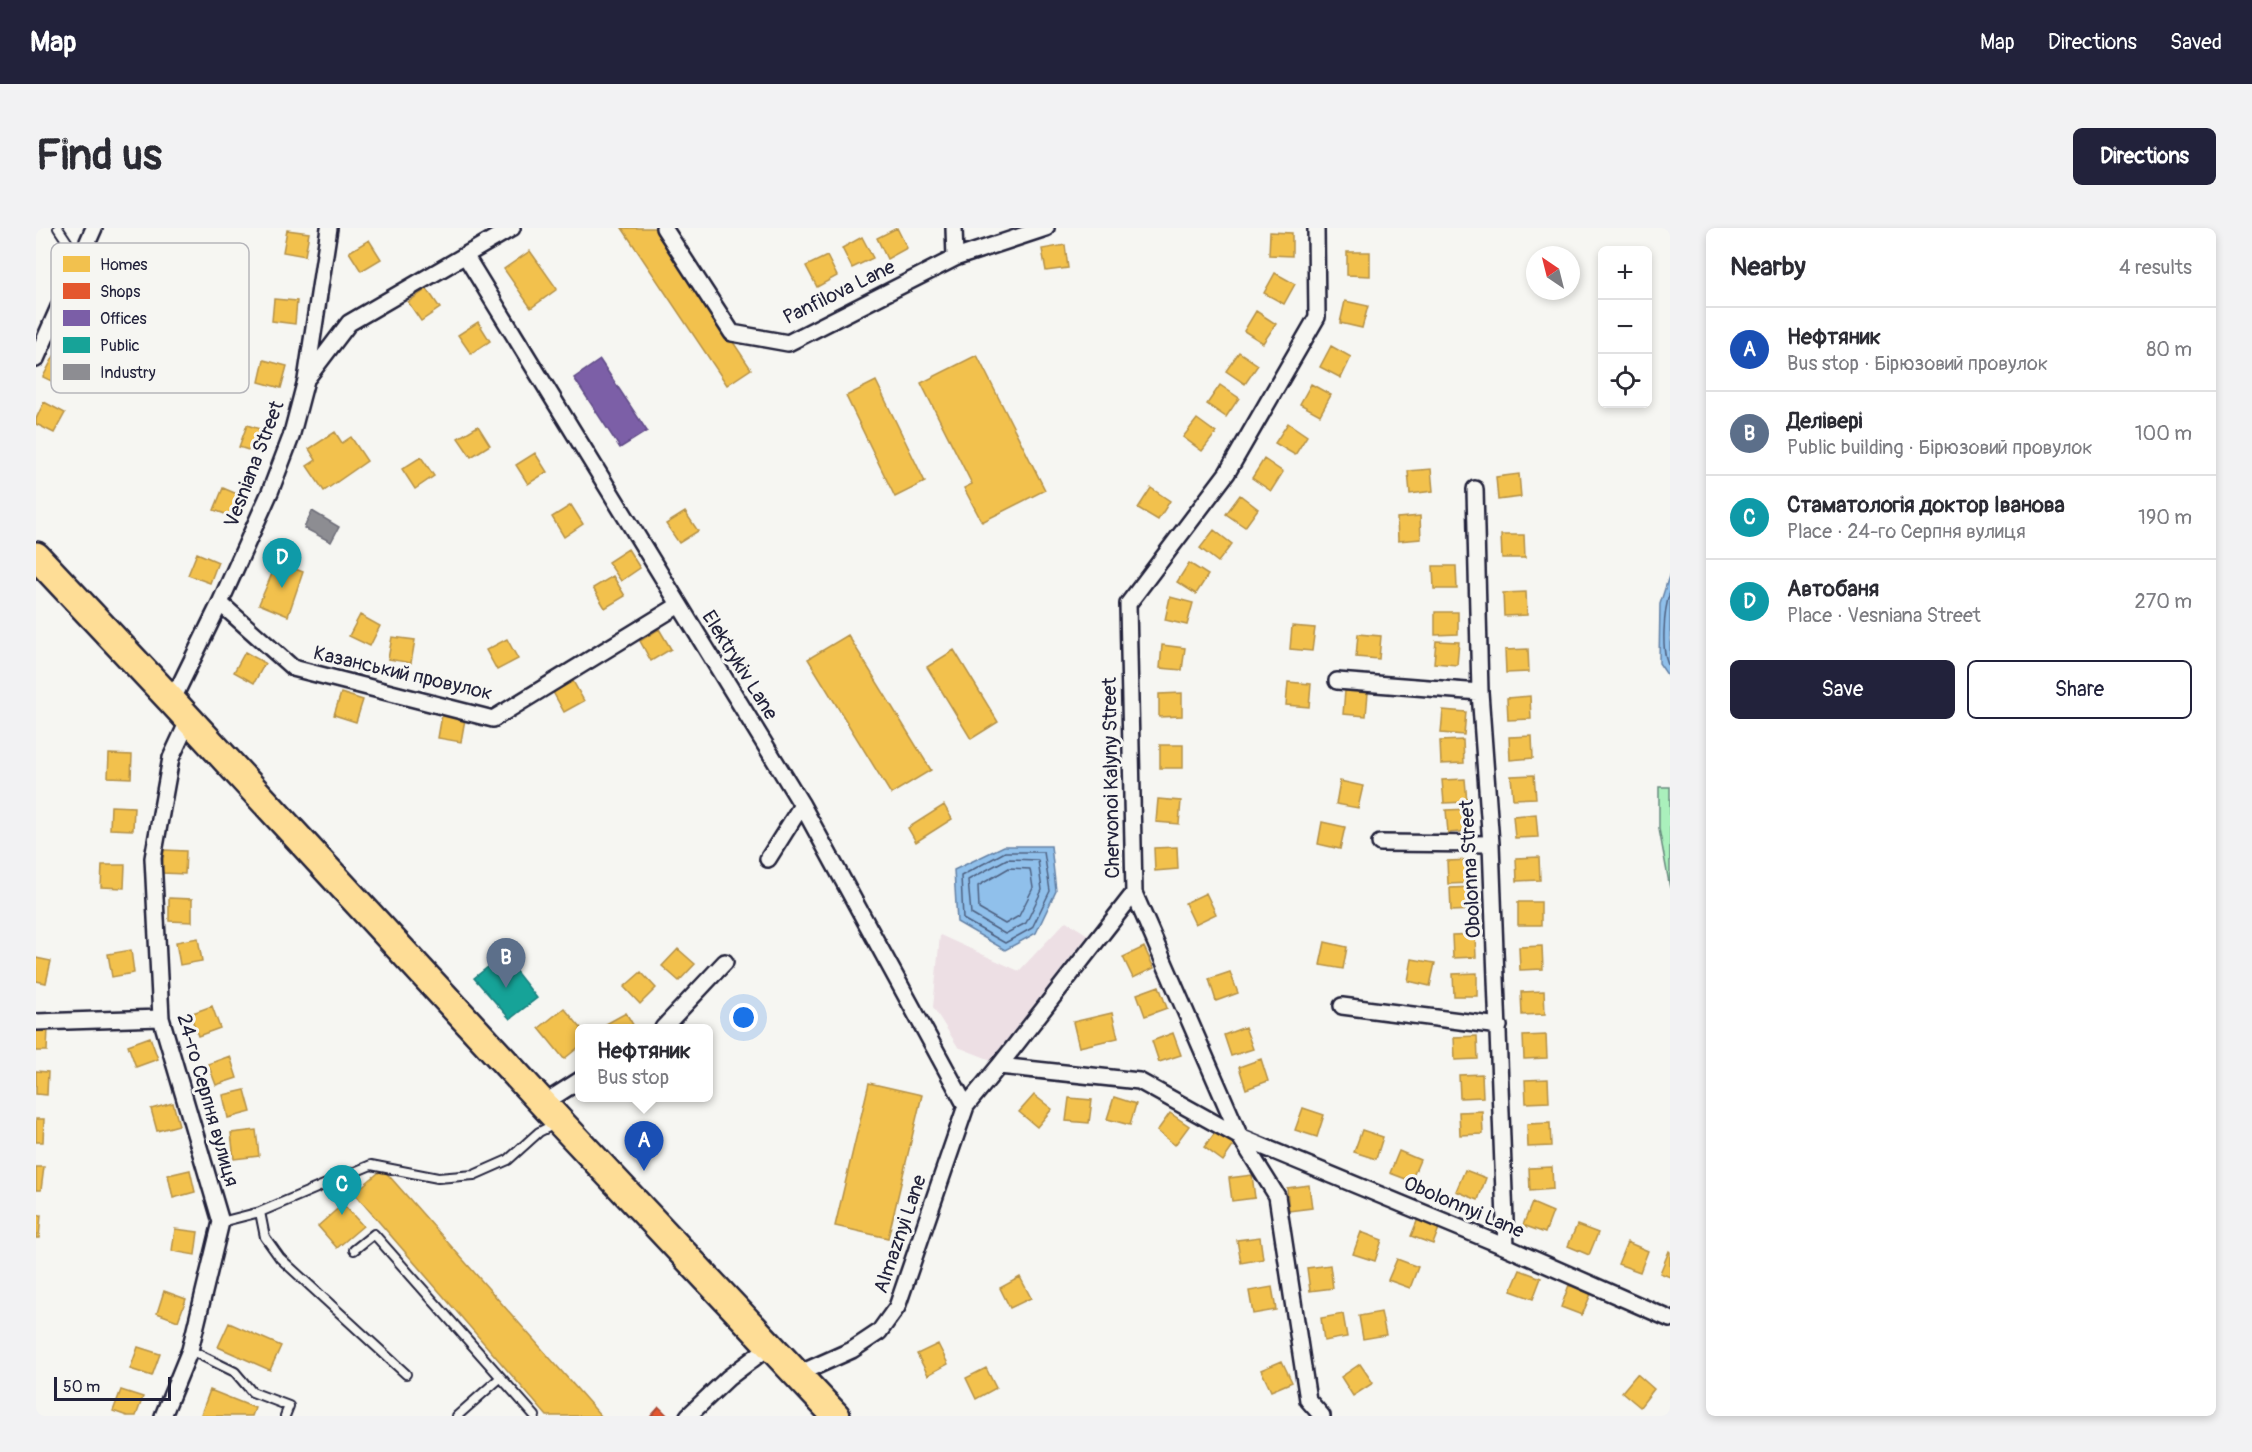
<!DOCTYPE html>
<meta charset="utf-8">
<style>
:root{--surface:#fff;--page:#f2f2f3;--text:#2b2b33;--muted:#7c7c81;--line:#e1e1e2;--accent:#22223b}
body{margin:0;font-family:Pangolin,sans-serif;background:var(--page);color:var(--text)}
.controls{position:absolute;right:18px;top:18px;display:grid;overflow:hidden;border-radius:9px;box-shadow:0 3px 9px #0003}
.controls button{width:54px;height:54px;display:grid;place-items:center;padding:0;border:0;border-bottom:2px solid var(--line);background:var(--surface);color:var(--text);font:30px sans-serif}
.compass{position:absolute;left:1490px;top:18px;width:54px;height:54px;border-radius:50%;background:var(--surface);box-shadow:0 3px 9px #0003;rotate:325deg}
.scale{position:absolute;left:18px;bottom:15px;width:117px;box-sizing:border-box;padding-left:6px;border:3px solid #22223b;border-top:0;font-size:16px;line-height:21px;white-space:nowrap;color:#22223b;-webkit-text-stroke:4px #f6f6f2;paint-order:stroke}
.you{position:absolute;left:708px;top:790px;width:21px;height:21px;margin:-15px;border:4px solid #fff;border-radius:50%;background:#1a73e8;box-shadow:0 0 0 9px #1a73e833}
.badge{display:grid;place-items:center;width:39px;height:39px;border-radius:50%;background:var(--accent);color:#fff;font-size:20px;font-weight:700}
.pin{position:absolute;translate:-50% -50px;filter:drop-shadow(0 2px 3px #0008)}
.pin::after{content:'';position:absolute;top:32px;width:21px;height:18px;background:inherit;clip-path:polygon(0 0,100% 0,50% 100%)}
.popup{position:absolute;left:539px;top:796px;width:138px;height:78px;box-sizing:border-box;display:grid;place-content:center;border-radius:9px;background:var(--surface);filter:drop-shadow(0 2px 4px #0005);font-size:20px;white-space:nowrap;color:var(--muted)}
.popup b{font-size:22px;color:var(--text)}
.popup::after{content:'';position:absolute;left:50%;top:100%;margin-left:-12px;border:12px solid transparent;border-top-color:var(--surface)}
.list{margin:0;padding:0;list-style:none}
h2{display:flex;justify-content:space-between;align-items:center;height:78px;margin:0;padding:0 24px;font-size:26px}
h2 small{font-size:20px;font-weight:400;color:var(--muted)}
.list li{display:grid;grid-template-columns:39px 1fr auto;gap:18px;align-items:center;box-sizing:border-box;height:84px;padding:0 24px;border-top:2px solid var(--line)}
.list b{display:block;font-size:22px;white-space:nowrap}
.list p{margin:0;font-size:20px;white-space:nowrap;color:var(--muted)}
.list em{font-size:20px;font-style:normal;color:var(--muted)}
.actions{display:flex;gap:12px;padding:18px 24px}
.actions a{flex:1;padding:14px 0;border:2px solid var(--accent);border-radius:9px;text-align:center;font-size:21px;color:var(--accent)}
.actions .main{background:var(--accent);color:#fff}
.icon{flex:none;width:33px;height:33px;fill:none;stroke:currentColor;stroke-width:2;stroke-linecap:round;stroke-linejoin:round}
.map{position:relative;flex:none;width:1634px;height:1188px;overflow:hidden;border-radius:9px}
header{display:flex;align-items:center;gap:36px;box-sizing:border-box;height:84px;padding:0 30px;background:var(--accent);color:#fff}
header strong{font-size:28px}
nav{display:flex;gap:33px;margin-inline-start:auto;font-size:21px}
.intro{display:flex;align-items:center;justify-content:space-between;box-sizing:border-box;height:144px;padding:0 36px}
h1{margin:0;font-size:42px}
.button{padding:15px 27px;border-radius:9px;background:var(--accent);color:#fff;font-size:21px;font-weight:700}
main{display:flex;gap:36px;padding:0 36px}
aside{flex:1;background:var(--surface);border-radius:9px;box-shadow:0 3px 9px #0003}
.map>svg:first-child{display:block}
</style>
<header>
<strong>Map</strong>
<nav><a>Map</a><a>Directions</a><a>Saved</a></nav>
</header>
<div class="intro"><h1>Find us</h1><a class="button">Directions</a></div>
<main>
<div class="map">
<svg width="1634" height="1188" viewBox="0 0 1634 1188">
<rect width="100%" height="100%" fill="#f6f6f2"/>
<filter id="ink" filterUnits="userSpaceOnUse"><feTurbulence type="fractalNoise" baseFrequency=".0167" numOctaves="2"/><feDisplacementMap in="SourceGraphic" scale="12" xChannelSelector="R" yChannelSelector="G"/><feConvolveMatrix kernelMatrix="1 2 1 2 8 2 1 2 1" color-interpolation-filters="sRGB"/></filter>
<g filter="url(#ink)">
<path fill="#eddfe4" d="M1030 693 1052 707 955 832 922 819 897 779 904 707 983 743Z"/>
<path fill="#aaf0bc" stroke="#66897c" stroke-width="1.5" d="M1623 559H1634V660L1623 601Z"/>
<path fill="#90c0eb" stroke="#6481a5" stroke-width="1.5" d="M1634 345V451L1623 435 1624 376Z
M968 618H1015L1020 663 1000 705 969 722 921 694 918 642Z"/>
<path fill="#f2c14e" stroke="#b49148" stroke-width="1.5" d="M586 0H621L715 141 691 157Z
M861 0 871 20 851 31 841 10Z
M251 2 273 5 269 28 247 24Z
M1234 4 1256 5V28L1233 27Z
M826 9 837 30 816 40 806 20Z
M333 12 345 31 325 43 313 24Z
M1029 17 1032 40 1010 43 1006 21Z
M494 23 521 61 495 80 468 41Z
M1311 24H1334V48L1311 47Z
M791 28 801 48 781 59 770 38Z
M1239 45 1259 56 1248 76 1228 65Z
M391 61 404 80 385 93 372 74Z
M238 71 261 73 259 96 236 93Z
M1309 73 1332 78 1326 100 1304 95Z
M1220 83 1240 96 1227 115 1208 103Z
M442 94 454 113 435 126 422 107Z
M1295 118 1315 129 1305 150 1284 139Z
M1203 124 1222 137 1209 156 1190 143Z
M941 127 1009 262 946 294 928 260 936 256 885 155Z
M18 128 38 139 28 159 7 149Z
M228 132 251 138 245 160 223 154Z
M840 153 889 254 859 269 810 168Z
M1275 156 1295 167 1284 187 1264 176Z
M1184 157 1203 170 1190 189 1171 176Z
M8 174 29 185 18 205 0 196V191Z
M1161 191 1180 205 1166 223 1147 209Z
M1252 195 1271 208 1259 227 1239 215Z
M211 197 233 204 225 226 203 219Z
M442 198 454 217 435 229 422 210Z
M299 204 306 215 315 209 331 233 288 263 271 238 280 232 273 221Z
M499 225 511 244 492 256 480 237Z
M385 229 398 248 379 261 366 241Z
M1228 231 1247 244 1235 263 1216 250Z
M1395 241 1397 263 1374 266 1372 243Z
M1483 246 1485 269 1462 272 1460 249Z
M187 260 208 269 200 290 178 282Z
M1115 260 1134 273 1122 292 1102 280Z
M1204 267 1222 281 1209 299 1190 286Z
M535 277 547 296 528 309 516 289Z
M649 284 662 303 643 315 630 296Z
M1384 288 1385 311 1362 313 1361 290Z
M1178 302 1196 316 1182 334 1164 320Z
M1465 307H1488L1489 330H1466Z
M592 321 604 340 585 353 572 334Z
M161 325 182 334 174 355 152 347Z
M241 334 267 344 252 388 223 376Z
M1153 335 1172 347 1160 366 1141 354Z
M1397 338H1420L1421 361H1398Z
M577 348 589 368 569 380 557 360Z
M1490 364 1491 387 1468 388 1467 365Z
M1134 369 1157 375 1151 397 1129 392Z
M1399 384H1422V406L1399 407Z
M324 387 344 398 334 418 313 408Z
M1256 398 1279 400 1276 423 1254 421Z
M623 401 635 421 615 433 604 413Z
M1322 406 1345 408 1343 431 1320 429Z
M812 407 895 542 855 566 772 431Z
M356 409 379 412 375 435 352 431Z
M471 411 482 431 461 442 450 422Z
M1400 413 1423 414 1421 437 1398 435Z
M1126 417 1149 420 1146 442 1124 440Z
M1492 421 1493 444 1470 445 1469 422Z
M918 422 962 494 935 511 891 439Z
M209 424 229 435 218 455 198 444Z
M537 453 548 473 528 484 517 464Z
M1252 454 1275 456 1273 479 1250 477Z
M1309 463 1332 465 1330 488 1307 486Z
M305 465 327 472 320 494 298 487Z
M1146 465V488L1123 489V466Z
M1494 468 1495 491 1472 492 1471 470Z
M1407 482 1430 484 1428 507 1405 505Z
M406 487 429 491 425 514 402 510Z
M1496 508 1497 530 1474 532 1473 509Z
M1427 512 1428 535 1405 536 1404 513Z
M1124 517H1147V540H1124Z
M73 526 96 527 95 550 72 549Z
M1498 547 1500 570 1477 571 1475 548Z
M1429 551 1431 574 1408 575 1406 552Z
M1304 553 1327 558 1322 580 1300 576Z
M1122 571 1145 573 1143 596 1120 594Z
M908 577 916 591 880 614 872 600Z
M75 578 98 579 97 602 74 601Z
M1433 581 1435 603 1412 605 1410 582Z
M1500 586 1502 609 1479 610 1477 588Z
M1286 594 1309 599 1304 621 1282 616Z
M1141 619 1142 641 1119 643 1118 620Z
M128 622 150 623 149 646 126 645Z
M1503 629 1504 652 1481 653 1480 630Z
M1434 632 1435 655 1412 656 1411 633Z
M66 637H89L88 660 65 659Z
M1437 659 1438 682 1415 683 1414 660Z
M1170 665 1180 686 1159 696 1149 675Z
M133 670 156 671V694L133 693Z
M1482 674H1505V697H1482Z
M1439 706 1440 729 1417 730 1416 707Z
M162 710 166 733 144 737 140 714Z
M1289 714 1311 719 1307 741 1284 737Z
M1506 718 1507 741 1484 742 1483 719Z
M1108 719 1118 740 1097 750 1087 729Z
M642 721 659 736 643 753 626 738Z
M95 722 98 745 76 749 72 726Z
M0 730 15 733 10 755 0 753Z
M1376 731 1399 735 1394 758 1372 753Z
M605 744 620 760 604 776 588 759Z
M1194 744 1202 765 1180 773 1173 751Z
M1441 745V768H1418L1417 746Z
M1123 758 1131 780 1109 788 1101 766Z
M1508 763 1509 786 1486 787 1485 764Z
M176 778 184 800 162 808 154 786Z
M528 780 545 800 544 818 528 831 503 800Z
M590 785 599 800H573L570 796Z
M1076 785 1082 810 1043 819 1037 794Z
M1209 799 1217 821 1195 828 1188 807Z
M0 800H12L11 823H0Z
M1137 805 1145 827 1123 834 1116 813Z
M1510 807 1511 830 1488 831 1487 808Z
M1441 808 1442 831 1419 832 1418 809Z
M114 809 122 831 100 839 92 817Z
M194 828 201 850 180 857 172 836Z
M1225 831 1232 853 1210 861 1203 839Z
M0 843 12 844 11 867 0 866Z
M1446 846 1447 869 1424 870 1423 847Z
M1512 851 1513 874 1490 875 1489 852Z
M833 855 886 867 852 1010 799 998Z
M209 862 215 884 192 890 187 867Z
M998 867 1016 881 1001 899 983 884Z
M1078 869 1100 876 1094 897 1071 891Z
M1033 870 1056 872 1053 895 1030 893Z
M137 875 143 897 121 903 115 881Z
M1267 880 1288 887 1281 909 1259 902Z
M1446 883 1447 906 1424 907 1423 884Z
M1134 885 1153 898 1139 917 1121 903Z
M0 891H8L7 914H0Z
M1514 895 1515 918 1492 919 1491 896Z
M1182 901 1200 914 1187 933 1168 919Z
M220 902 223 928 198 931 195 905Z
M1326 902 1347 909 1340 931 1318 924Z
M1363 923 1384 932 1375 953 1354 945Z
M0 939H8L5 962H0Z
M1516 939 1517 961 1494 963 1493 940Z
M347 941 565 1188H511L318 965Z
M154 942 159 964 137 970 132 947Z
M1429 942 1450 950 1442 972 1420 963Z
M1216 947 1219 970 1196 973 1193 950Z
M1273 957 1276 980 1253 983 1251 960Z
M1496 975 1517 984 1509 1005 1487 997Z
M307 976 327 998 301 1020 282 998Z
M1384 986 1405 995 1397 1016 1375 1008Z
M0 987H5L3 1010H0Z
M1541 997 1562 1005 1553 1027 1532 1018Z
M139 1001 162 1004 159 1027 136 1023Z
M1325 1004 1346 1012 1339 1033 1317 1026Z
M1224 1009 1227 1031 1205 1035 1201 1012Z
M1591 1014 1612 1023 1604 1044 1582 1036Z
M1633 1023 1634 1024V1049L1624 1045Z
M1361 1031 1382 1039 1374 1060 1352 1052Z
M1294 1037 1297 1060 1274 1063 1271 1040Z
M1484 1042 1505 1050 1497 1071 1475 1063Z
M984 1049 995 1070 974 1080 964 1060Z
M1533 1057 1555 1066 1546 1087 1525 1079Z
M1236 1059 1240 1082 1217 1086 1213 1063Z
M128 1063 150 1071 142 1093 121 1085Z
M1345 1084 1350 1107 1327 1111 1323 1088Z
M1307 1086 1311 1109 1288 1113 1285 1090Z
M193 1095 245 1118 234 1142 182 1119Z
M902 1116 912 1136 892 1147 881 1126Z
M102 1119 124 1126 116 1148 94 1141Z
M1246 1133 1256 1154 1235 1163 1225 1142Z
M1324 1136 1337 1155 1317 1168 1305 1149Z
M950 1140 960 1160 940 1171 930 1150Z
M1601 1146 1618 1161 1604 1179 1586 1164Z
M85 1162 107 1169 100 1188H91L77 1183Z
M174 1162 219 1180 216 1188H170L165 1186Z"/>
<path fill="#e4572e" stroke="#aa4732" stroke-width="1.5" d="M623 1179 631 1187 630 1188H615Z"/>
<path fill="#7b5ea7" stroke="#604c87" stroke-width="1.5" d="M564 132 611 203 584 220 538 150Z"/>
<path fill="#17a398" stroke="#1a7c7c" stroke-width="1.5" d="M467 727 501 770 474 791 438 750Z"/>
<path fill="#8d8d92" stroke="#6d6d78" stroke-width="1.5" d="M276 283 303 299 295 314 268 300Z"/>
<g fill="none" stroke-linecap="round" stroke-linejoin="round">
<path stroke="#4e6181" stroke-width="1.5" d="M1634 364C1628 381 1624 426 1634 440
M969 624H1008L1014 663 996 700 969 715 927 691 925 648Z
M971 631 1002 632 1006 662 990 695 969 706 935 686 932 652Z
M973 640 994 641 997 660 983 688 969 696 943 681 942 658Z"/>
<g stroke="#22223b" stroke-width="12">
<path id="lane" d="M22 0 44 33
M224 984 229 1009 244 1030 370 1146
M185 994 224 984 335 937 402 950 438 947 472 932 503 904 519 896
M318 1022 338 1006 499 1188
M154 1122 199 1144 216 1164 253 1178 249 1188
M421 1188 464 1150"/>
</g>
<g stroke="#22223b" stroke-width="20">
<path id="street" d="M628 0 696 105 752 115 919 30 1010 0
M918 0 919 30
M1280 0 1281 89 1191 245 1092 376 1098 665 1204 909 1241 968 1272 1172 1286 1188
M429 27 766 577 930 878
M0 131 58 0
M272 149 313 95 476 0
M1439 261 1444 464 1455 616 1470 1019
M184 375 257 440 457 491 643 377
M1301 453 1444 464
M136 473 184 375 234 264 255 209 270 152 293 0
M1344 615 1455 616
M732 631 766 577
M1306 778 1463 798
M0 794 125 790
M627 800 689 734
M963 838 1098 665
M508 875 544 852
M760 1147 816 1122 843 1104 861 1079 930 878 963 838 1103 853 1204 909 1470 1019 1634 1091
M127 1188 154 1122 185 994 125 790 117 630 135 530 153 491
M652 1188 692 1150 734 1118"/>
</g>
<g stroke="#22223b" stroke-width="32">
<path id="highway" d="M0 328 136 473 524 894 800 1188"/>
</g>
<use href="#lane" stroke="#f6f6f2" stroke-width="8"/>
<use href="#street" stroke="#f6f6f2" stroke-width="15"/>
<use href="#highway" stroke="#fedd96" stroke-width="27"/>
</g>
</g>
<g text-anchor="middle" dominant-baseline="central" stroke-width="6" stroke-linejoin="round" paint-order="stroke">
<g font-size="20" fill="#22223b" stroke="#f6f6f2">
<text transform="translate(803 64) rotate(-26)">Panfilova Lane</text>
<text transform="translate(218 236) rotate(-69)">Vesniana Street</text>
<text transform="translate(704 437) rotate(58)">Elektrykiv Lane</text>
<text transform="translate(367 445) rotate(13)">Казанський провулок</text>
<text transform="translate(1075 550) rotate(-91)">Chervonoi Kalyny Street</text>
<text transform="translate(1434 641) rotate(-93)">Obolonna Street</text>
<text transform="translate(172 872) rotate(74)">24-го Серпня вулиця</text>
<text transform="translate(1428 979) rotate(23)">Obolonnyi Lane</text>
<text transform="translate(864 1006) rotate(-71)">Almaznyi Lane</text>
</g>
</g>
<rect x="15" y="15" width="198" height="150" rx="9" fill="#f6f6f2" stroke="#b6b6bb" stroke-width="1.5"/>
<rect x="27" y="28" width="27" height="16" fill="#f2c14e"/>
<rect x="27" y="55" width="27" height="16" fill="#e4572e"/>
<rect x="27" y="82" width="27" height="16" fill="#7b5ea7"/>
<rect x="27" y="109" width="27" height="16" fill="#17a398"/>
<rect x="27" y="136" width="27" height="16" fill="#8d8d92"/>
<g font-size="16" fill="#22223b">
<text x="64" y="42">Homes</text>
<text x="64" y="69">Shops</text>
<text x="64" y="96">Offices</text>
<text x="64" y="123">Public</text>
<text x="64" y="150">Industry</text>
</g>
</svg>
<div class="controls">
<button>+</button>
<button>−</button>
<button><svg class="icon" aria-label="locate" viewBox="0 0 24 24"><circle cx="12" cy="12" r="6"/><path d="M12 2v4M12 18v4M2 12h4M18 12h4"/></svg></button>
</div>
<svg class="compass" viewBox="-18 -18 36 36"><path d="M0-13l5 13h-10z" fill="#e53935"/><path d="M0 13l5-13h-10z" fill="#7c7c81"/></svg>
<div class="scale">50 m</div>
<div class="you"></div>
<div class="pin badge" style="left:608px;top:943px;background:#1a4fb4">A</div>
<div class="popup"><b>Нефтяник</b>Bus stop</div>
<div class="pin badge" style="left:470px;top:760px;background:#5c6f8a">B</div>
<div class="pin badge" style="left:306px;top:987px;background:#0f9aa8">C</div>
<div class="pin badge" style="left:246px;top:360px;background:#0f9aa8">D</div>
</div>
<aside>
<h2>Nearby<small>4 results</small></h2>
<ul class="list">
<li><span class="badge" style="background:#1a4fb4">A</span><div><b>Нефтяник</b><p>Bus stop · Бірюзовий провулок</p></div><em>80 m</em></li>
<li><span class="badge" style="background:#5c6f8a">B</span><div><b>Делівері</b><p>Public building · Бірюзовий провулок</p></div><em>100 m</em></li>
<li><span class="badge" style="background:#0f9aa8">C</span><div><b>Стаматологія доктор Іванова</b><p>Place · 24-го Серпня вулиця</p></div><em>190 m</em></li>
<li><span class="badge" style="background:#0f9aa8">D</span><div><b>Автобаня</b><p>Place · Vesniana Street</p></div><em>270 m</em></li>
</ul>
<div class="actions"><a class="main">Save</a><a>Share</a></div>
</aside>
</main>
